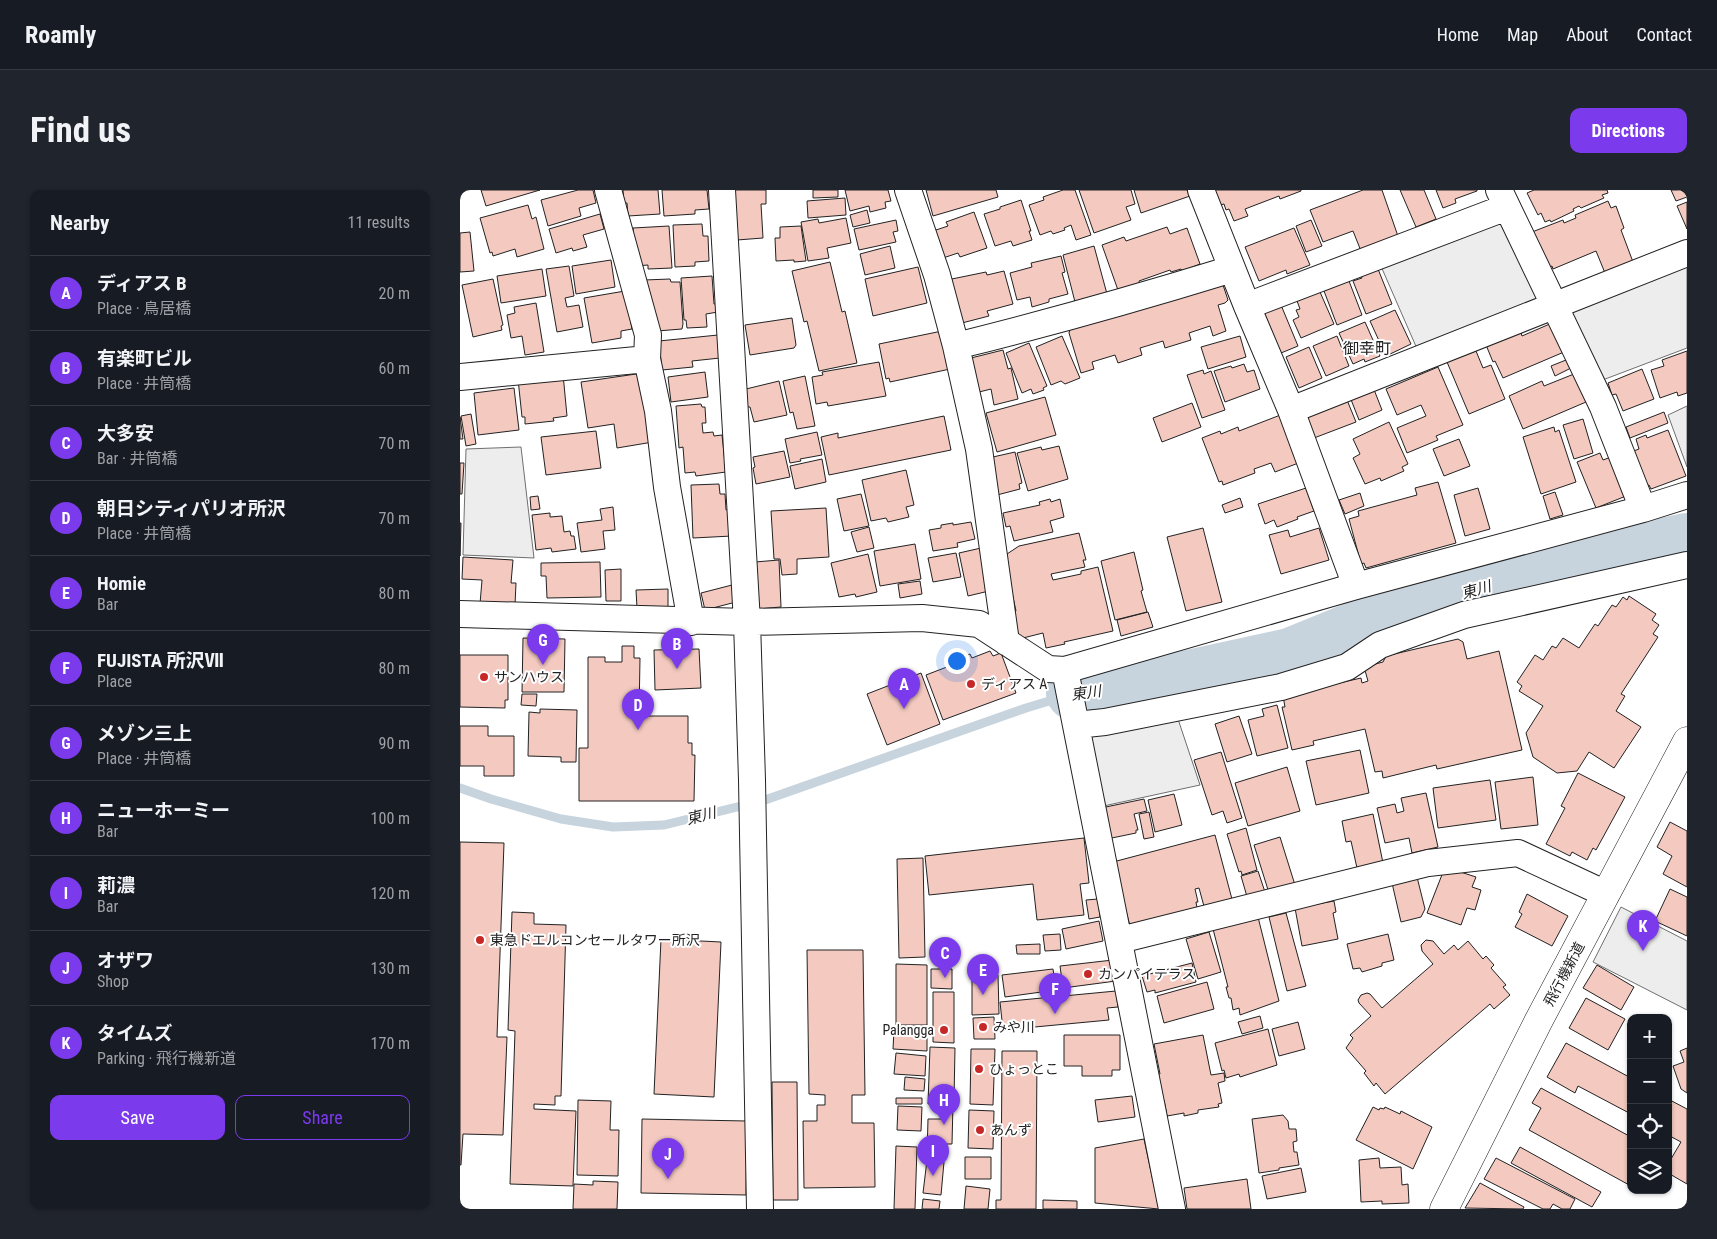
<!DOCTYPE html>
<meta charset="utf-8">
<style>
:root{--surface:#171b24;--page:#20242c;--text:#f1f3f6;--muted:#9ea1a6;--line:#363941;--accent:#7c3aed}
body{margin:0;font-family:"Roboto Condensed","Noto Sans JP",sans-serif;background:var(--page);color:var(--text)}
.controls{position:absolute;right:15px;bottom:15px;display:grid;overflow:hidden;border-radius:10px;box-shadow:0 1px 4px #0004}
.controls button{width:45px;height:45px;display:grid;place-items:center;padding:0;border:0;border-bottom:1px solid var(--line);background:var(--surface);color:var(--text);font:25px sans-serif}
.you{position:absolute;left:496px;top:470px;width:18px;height:18px;margin:-12px;border:4px solid #fff;border-radius:50%;background:#1a73e8;box-shadow:0 0 0 8px #1a73e833}
.badge{display:grid;place-items:center;width:32px;height:32px;border-radius:50%;background:var(--accent);color:#fff;font-size:16px;font-weight:700}
.pin{position:absolute;translate:-50% -41px;filter:drop-shadow(0 1px 2px #0008)}
.pin::after{content:'';position:absolute;top:26px;width:18px;height:15px;background:inherit;clip-path:polygon(0 0,100% 0,50% 100%)}
.list{margin:0;padding:0;list-style:none}
h2{display:flex;justify-content:space-between;align-items:center;height:65px;margin:0;padding:0 20px;font-size:21px}
h2 small{font-size:16px;font-weight:400;color:var(--muted)}
.list li{display:grid;grid-template-columns:32px 1fr auto;gap:15px;align-items:center;box-sizing:border-box;height:75px;padding:0 20px;border-top:1px solid var(--line)}
.list b{display:block;font-size:19px;white-space:nowrap}
.list p{margin:0;font-size:16px;white-space:nowrap;color:var(--muted)}
.list em{font-size:16px;font-style:normal;color:var(--muted)}
.actions{display:flex;gap:10px;padding:15px 20px}
.actions a{flex:1;padding:11px 0;border:1px solid var(--accent);border-radius:10px;text-align:center;font-size:18px;color:var(--accent)}
.actions .main{background:var(--accent);color:#fff}
.icon{flex:none;width:28px;height:28px;fill:none;stroke:currentColor;stroke-width:2;stroke-linecap:round;stroke-linejoin:round}
.map{position:relative;flex:none;width:1227px;height:1019px;overflow:hidden;border-radius:10px}
header{display:flex;align-items:center;gap:30px;box-sizing:border-box;height:70px;padding:0 25px;background:var(--surface);border-bottom:1px solid var(--line)}
header strong{font-size:24px}
nav{display:flex;gap:28px;margin-inline-start:auto;font-size:18px}
.intro{display:flex;align-items:center;justify-content:space-between;box-sizing:border-box;height:120px;padding:0 30px}
h1{margin:0;font-size:35px}
.button{padding:12px 22px;border-radius:10px;background:var(--accent);color:#fff;font-size:18px;font-weight:700}
main{display:flex;gap:30px;padding:0 30px}
aside{flex:1;background:var(--surface);border-radius:10px;box-shadow:0 1px 4px #0004}
.map>svg:first-child{display:block}
</style>
<header>
<strong>Roamly</strong>
<nav><a>Home</a><a>Map</a><a>About</a><a>Contact</a></nav>
</header>
<div class="intro"><h1>Find us</h1><a class="button">Directions</a></div>
<main>
<aside>
<h2>Nearby<small>11 results</small></h2>
<ul class="list">
<li><span class="badge">A</span><div><b>ディアス B</b><p>Place · 鳥居橋</p></div><em>20 m</em></li>
<li><span class="badge">B</span><div><b>有楽町ビル</b><p>Place · 井筒橋</p></div><em>60 m</em></li>
<li><span class="badge">C</span><div><b>大多安</b><p>Bar · 井筒橋</p></div><em>70 m</em></li>
<li><span class="badge">D</span><div><b>朝日シティパリオ所沢</b><p>Place · 井筒橋</p></div><em>70 m</em></li>
<li><span class="badge">E</span><div><b>Homie</b><p>Bar</p></div><em>80 m</em></li>
<li><span class="badge">F</span><div><b>FUJISTA 所沢Ⅶ</b><p>Place</p></div><em>80 m</em></li>
<li><span class="badge">G</span><div><b>メゾン三上</b><p>Place · 井筒橋</p></div><em>90 m</em></li>
<li><span class="badge">H</span><div><b>ニューホーミー</b><p>Bar</p></div><em>100 m</em></li>
<li><span class="badge">I</span><div><b>莉濃</b><p>Bar</p></div><em>120 m</em></li>
<li><span class="badge">J</span><div><b>オザワ</b><p>Shop</p></div><em>130 m</em></li>
<li><span class="badge">K</span><div><b>タイムズ</b><p>Parking · 飛行機新道</p></div><em>170 m</em></li>
</ul>
<div class="actions"><a class="main">Save</a><a>Share</a></div>
</aside>
<div class="map">
<svg width="1227" height="1019" viewBox="0 0 1227 1019">
<rect width="100%" height="100%" fill="#fff"/>
<path fill="#ededed" stroke="#6f6f6f" d="M1038 32 1046 34 1086 110 958 161 920 74Z
M1227 69V158L1140 191 1106 119Z
M1227 216V277L1208 225Z
M61 257 74 368 3 365 6 259Z
M718 529 740 595 639 617 625 546Z
M1161 717 1227 751V820L1133 772Z"/>
<g fill="none" stroke-linecap="round" stroke-linejoin="round">
<path stroke="#c7d3dd" stroke-width="9" d="M0 598 31 609 101 629 153 637 204 635 305 610 566 518 609 505"/>
<path stroke="#c7d3dd" stroke-width="54" d="M613 503 647 498 683 497 830 465 933 423 1087 379 1227 350"/>
</g>
<path fill="#f3c9c0" stroke="#222" d="M21 0H80L26 16Z
M118 0H133L136 13 119 18 121 26 88 36 81 10Z
M163 0H198L200 24 168 26 167 13H164Z
M202 0H247L249 19 235 20V24L204 26Z
M270 0H306V14H301L303 48 277 50Z
M353 0H378V7L353 8Z
M385 0H428L431 11 425 12 426 18 410 22 409 16 390 21Z
M466 0H536L538 7 473 26Z
M603 0H615L631 45 616 50 611 35 604 38 605 40 593 44 591 41 580 45 569 15 584 10 583 7Z
M619 0H671L675 14 666 17 671 30 634 43Z
M674 0H727L730 6 681 23Z
M754 0H841V1L820 9 819 6 785 19 788 26 774 31 769 19 766 20 764 14 760 15Z
M903 0H922L940 52 903 66 893 41 863 52 850 20Z
M940 0H964L976 29 956 37Z
M976 0H1017V1L995 9 996 13 983 18Z
M1074 0H1147L1148 3 1142 5 1144 8 1121 18 1119 16 1113 19 1114 21 1091 32 1090 30 1085 32 1081 23 1078 25 1067 3Z
M1211 0H1227V7L1216 11Z
M385 8 386 25 348 28 347 11Z
M561 10 571 41H569L572 50 553 56 551 51 535 56 524 24 540 19V17Z
M1148 11 1151 18 1156 16 1164 38 1161 40 1173 72 1145 83 1136 61 1093 79 1092 76 1087 78 1072 42 1103 30 1104 33 1116 28 1115 25Z
M1227 12V39L1217 16Z
M68 15 72 29 76 27 84 59 57 67 55 59 33 66 32 62 30 63 20 28Z
M407 20 410 33 393 37 390 25Z
M514 22 527 58 500 67 498 63 483 68 473 41 488 36 486 32Z
M140 24 144 39 123 45 127 57 113 61 112 58 96 63 89 39Z
M386 28 391 53 367 58 369 68 348 71 341 32 358 29 359 33Z
M436 30 438 41 433 42 436 52 399 60 394 39Z
M851 30 862 56 846 62 836 36Z
M242 34 243 46H248L249 71 235 72V76L215 77 213 35Z
M209 36 212 78 188 79V75L176 76 173 38Z
M341 36 346 71 334 72V70L316 71 315 48H320V37Z
M707 37 710 44 727 38 740 74 722 81 721 79 711 82 710 80 679 91 680 95 659 103 642 55 664 47 666 51Z
M834 38 850 75 827 84 826 80 799 91 785 57Z
M10 42 14 81 0 82V43Z
M430 56 435 78 405 85 400 64Z
M634 56 647 104 615 112 603 65Z
M601 66 605 82 602 83 608 104 589 109V112L572 117 570 107 557 110 550 83 572 77 571 73Z
M151 70 155 97 116 104 112 76Z
M370 72 382 122 385 121 397 173 359 181 347 131 344 132 332 81Z
M109 76 114 106 105 108 107 117 119 115 123 137 97 142 86 79Z
M458 77 467 113 413 126 405 89Z
M82 79 86 106 41 113 37 86Z
M918 79 932 114 906 124 893 91 902 88 901 86Z
M544 81 553 114 527 121 529 126 498 134 487 90 526 82 527 85Z
M252 86 254 114H257L258 122 246 124 247 137 227 138 226 130H224L221 88Z
M33 89 43 135 41 136 42 140 13 147 2 95Z
M210 89 211 92H220L223 134 222 139 197 141 184 90Z
M889 91 902 125 877 135 864 101Z
M763 95 768 110 765 113 758 115 766 141 753 146 750 136 729 143 731 150 705 158 703 151 680 158 682 165 658 173 655 165 632 172 634 179 621 183 609 143 610 139Z
M165 101 172 139 161 141V148L132 153 124 108Z
M860 102 874 134 841 148 833 130 839 127 836 120 840 119 837 111Z
M76 113 84 162 65 165 62 146 51 148 47 125 55 123 54 117Z
M821 115 838 156 821 163 804 122Z
M935 120 951 154 926 166 910 131Z
M332 128 336 155 334 158 290 165 285 135Z
M905 132 920 166 905 172 904 169 893 174 879 143Z
M1092 133 1104 162 1043 188 1035 171 1033 172 1026 155 1060 140 1062 146Z
M482 141 490 179 430 192 429 188 426 189 419 154Z
M258 145 260 168 232 171 233 177 202 180 199 151Z
M602 146 620 188 605 194 601 191 591 195 576 157Z
M780 146 786 167 748 179 741 157Z
M877 146 889 176 866 186 853 156Z
M569 153 587 196 583 198 584 200 573 204 571 199 562 203 546 163Z
M849 157 862 188 839 198 826 167Z
M543 160 548 179 551 178 558 209 534 215 531 199 519 202 511 168Z
M1016 161 1023 178 1031 175 1045 209 1009 224 987 172Z
M1227 161V203L1218 206 1217 202 1200 208 1191 180 1204 176 1202 170Z
M1111 168 1115 176 1095 186 1091 176Z
M419 172 426 206 368 216 367 212 356 214 352 187 363 185 362 182Z
M784 174 787 182 794 180 800 199 765 212 754 181 771 176 772 178Z
M978 177 1003 235 976 246 978 250 947 263 937 238 966 226 961 215 937 225 926 199Z
M1182 179 1194 209 1163 221 1156 204 1152 205 1148 193Z
M743 180 744 184 751 181 765 220 742 228 727 185Z
M245 182 248 207 211 212 208 187Z
M183 183 193 252 157 258 154 234 128 238 121 192Z
M103 184 107 226 93 228 94 231 65 234V227H62L58 189Z
M1114 184 1126 212 1063 239 1049 206 1082 191 1084 196Z
M345 186 355 236 337 239 333 222 330 223 323 191Z
M319 191 327 225 294 232 290 217H287L286 199Z
M913 197 922 220 899 230 890 207Z
M54 198 59 240 18 245 14 203Z
M585 207 596 245 537 262 526 223Z
M887 210 896 232 854 248 847 229 848 227Z
M732 213 741 237 702 252 693 228Z
M241 214 242 217H245L246 233H242L243 243 253 242 254 246 262 245 266 282 236 286 235 282 225 283 223 257 219 258 216 216Z
M1204 222 1208 233 1170 248 1166 237Z
M11 224 16 254 6 256 1 226Z
M823 224 841 272 815 282 811 273 794 279 795 283 763 295 762 291 759 292 742 248 760 241 761 244 778 237 779 241Z
M484 226 491 260 369 285 361 247 378 243V248Z
M0 227 3 249H0Z
M1123 229 1133 263 1114 269 1103 235Z
M929 232 948 274 942 277 944 281 921 291 920 288 905 294 893 268 900 264 893 249Z
M1094 237 1095 242 1099 240 1116 292 1081 304 1063 247Z
M1208 240 1226 286 1191 299 1189 295 1184 297 1171 262 1179 259 1176 249 1186 245 1187 248Z
M136 241 141 278 86 285 81 247Z
M357 242 362 265 340 269 341 271 330 273 325 249Z
M999 249 1010 276 984 286 973 259Z
M599 256 608 289 568 301 557 263 581 257 582 260Z
M324 261 330 287 296 294 293 278 295 277 293 267Z
M555 262 562 293 559 294 560 299 537 305 524 269Z
M1140 263 1143 270 1151 267 1166 306 1136 318 1117 272Z
M362 269 366 292 335 299 330 276Z
M0 273H4L2 304H0Z
M446 280 454 315 446 317 449 327 428 332 426 328 411 331 402 290Z
M978 292 996 353 906 378 904 373 901 374 889 329 899 326 898 321 957 305 955 298Z
M259 294 260 304H265L266 320 270 319 272 346 233 348 231 295Z
M846 298 854 321 837 327 838 329 817 337 814 330 805 334 798 314Z
M1018 298 1030 339 1005 346 994 305Z
M1095 302 1103 325 1090 329 1083 306Z
M900 303 904 316 885 324 879 310Z
M401 304 409 336 384 341 377 309Z
M78 306 80 319 71 320 70 307Z
M780 308 783 317 765 323 762 315Z
M590 309 591 312 600 309 604 327 590 331 593 342 554 351 550 336 546 337 543 323 580 315 579 312Z
M153 317 155 340 143 341 145 359 121 362 117 333 142 330 140 319Z
M366 318 369 367 337 369V384L322 385 320 369H314L311 321Z
M90 323V327L102 326 104 342 110 341 111 346H114L116 359 92 362 91 358 76 360 72 325Z
M511 332 515 349 497 353 498 357 473 361 469 340 481 338V335L493 333V335Z
M0 333H1L0 366Z
M409 337 414 358 397 362 391 342Z
M743 338 762 412 726 421 707 347Z
M859 338 869 370 821 384 809 345 828 340 830 347Z
M619 343 626 370H623L625 377 591 384 593 390 621 384V381L638 377 653 441 604 452 605 454 586 458 583 443 559 449 553 422 556 421 544 366 559 356Z
M455 354 461 389 420 396 414 361Z
M521 358 529 401 508 406 499 363Z
M674 362 683 400 681 401 687 422 655 430 641 371Z
M496 363 501 387 473 392 468 368Z
M408 364 417 402 396 407 395 404 379 407 371 373Z
M3 367 53 370 51 393H56L55 415 20 414 22 390 2 389Z
M319 370 321 417 297 419 295 372Z
M140 372 141 407 87 408 86 386H81V373Z
M161 379V411H146L145 380Z
M460 391 462 404 440 408 438 394Z
M272 395 276 412 245 420 241 403Z
M208 399V418H177L176 400Z
M1169 406 1196 424 1192 430 1199 435 1193 444 1198 447 1161 504 1165 506 1156 521 1181 537 1154 578 1129 562 1117 581 1097 583 1073 567 1066 543 1083 516 1059 501 1062 496 1057 492 1075 465 1083 470 1092 456 1096 458 1103 448 1119 458 1135 434 1138 436 1152 415 1156 417 1163 407 1167 410Z
M688 422 693 437 661 446 657 430Z
M63 448 105 449 104 502H62Z
M998 449 1003 452 1007 469 1039 461 1062 560 977 579 976 575 923 588 922 581 915 582 905 539 853 551 854 555 832 560 822 517H825L823 506 901 488 902 493 908 491 904 477 923 472 926 466Z
M162 456H174V468H180L179 526H228V553H232V565H235L234 611H119V558H128V467H145V472H162Z
M239 459 241 498 195 500 194 460Z
M530 461 533 466 541 463 556 503 483 530 466 485 492 475 490 471 510 464 512 468Z
M0 465H48V510H45V518L0 517Z
M461 483 480 534 427 555 407 504Z
M62 504H77L76 516 61 515Z
M817 515 828 558 797 566 788 530 804 526 802 519Z
M80 519 117 520 116 572H101V567L68 566 69 522 80 523Z
M779 526 792 564 767 572 755 534Z
M0 536H28V546H54V586H24V576H0Z
M900 560 909 603 856 615 846 571Z
M761 562 782 628 767 633 763 621 752 625 734 570Z
M827 577 840 621 788 636 775 593Z
M1118 583 1165 607 1136 660 1133 658 1127 670 1112 662 1110 666 1086 654 1105 618 1101 616Z
M1073 587 1078 635 1041 639 1035 592Z
M1030 590 1036 630 978 638 973 598Z
M966 603 978 657 952 663 949 648 925 653 917 618 935 614 937 623 944 621 941 608Z
M714 604 722 635 695 642 688 610Z
M684 609 687 621 674 624 678 640H676V643L647 649 641 618Z
M689 622 694 647 684 649 679 624Z
M913 624 923 673 897 678 891 651 886 652 882 631Z
M1210 632 1227 641V697L1203 684 1212 666 1197 657Z
M786 638 797 680 782 685 781 681 779 682 767 644Z
M755 645 773 713 745 720 739 698 735 699 738 712H736L737 718 670 736 653 672Z
M820 647 835 695 809 703 794 655Z
M624 648 629 693 620 694 624 725 577 730 573 694 469 705 465 666Z
M0 652 44 653 37 847H47L43 945 3 944 1 975H0Z
M463 668 465 767 439 768 437 669Z
M985 677 1016 687 1012 697 1021 700 1015 720 1007 718 1001 735 967 723Z
M798 681 806 705 788 710 781 686Z
M957 687 965 719 961 727 941 732 932 693Z
M1210 699 1227 707V746L1195 731Z
M1067 704 1108 726 1092 756 1055 737 1062 724 1059 722Z
M638 709 640 727 629 729 626 710Z
M874 711 876 722 873 723 878 749 842 756 835 718Z
M52 722 74 723V734L106 735 101 906H95V915L74 914V919L116 921 113 996 50 994 55 841 48 840Z
M826 723 846 796 827 801 809 727Z
M798 727 819 811 780 825 779 818 773 820 771 808H769L766 797H768L753 739Z
M639 731 643 751 606 759 602 739Z
M749 742 761 782 738 789 726 749Z
M600 744 601 760 585 761 583 745Z
M928 744 934 770 922 773V776L902 782 900 778 893 779 887 754Z
M201 749 261 752 254 907 194 904Z
M966 750 973 751 984 764 994 755 998 760 1008 751 1023 769 1026 766 1034 775 1031 778 1046 795 1043 797 1050 805 1034 819 1030 814 925 904 916 893 914 896 904 883 906 881 886 858 893 848 890 845 911 826 899 813 898 810 901 805 907 803 910 804 922 818 973 774 962 761 961 755Z
M580 754V764H557L556 755Z
M347 760H403L405 905H392V933H414L415 997 344 998 343 931H357V915H365V905L349 904Z
M653 770 656 791 603 798 600 776Z
M732 773 736 792 695 803V800L687 802 682 786Z
M436 774 467 775V835H436Z
M1137 775 1174 797 1161 820 1123 798Z
M471 779H492V799L471 798Z
M593 779 596 800 545 807 542 785Z
M512 785H538L539 824 512 825Z
M747 792 754 819 704 833 697 806Z
M656 801 658 817 647 818 649 830 543 840 540 812Z
M473 802H494V853L473 852Z
M1126 808 1165 829 1148 860 1109 838Z
M800 826 803 838 782 844 778 832Z
M534 827 535 849H514L513 828Z
M838 832 845 859 819 866 812 839Z
M808 839 817 875 780 887 779 884 766 888 764 880 762 881 755 853Z
M434 840 467 842V861L433 859Z
M604 845H660V880H652V886H622V876H604Z
M743 845 751 885 764 883 765 891 758 893 762 913 758 914 759 917 738 920V923L724 926V923L707 926 704 910H700L696 885 700 884 694 854Z
M1106 853 1171 888V924L1118 896 1115 903 1087 887Z
M470 857 495 858 494 909H480V914H468Z
M1227 858V903L1221 899 1213 876 1224 872 1220 861Z
M511 859H535L533 915 510 914Z
M542 861H577L576 1019H536V1010H541Z
M436 863 466 866 465 886 434 884Z
M445 887 465 889 464 901 444 900Z
M312 892H337L338 1010H313Z
M1081 898 1171 947V996L1069 940 1081 918 1072 913Z
M672 906 675 927 638 932 635 910Z
M436 908H462V914H436Z
M1208 909 1227 919V994L1208 983V974L1221 952 1208 945Z
M118 910 151 911 150 940H159L158 986 117 985Z
M481 914H493L492 954H484V967L467 966 468 929H481Z
M438 916 462 917 461 941 437 940Z
M913 917 919 920 920 918 924 919 925 917 940 924 941 921 972 937 953 979 896 950Z
M509 920 534 921 533 959 508 958Z
M823 925 828 931 829 939H836L837 951 833 952 834 962H837L839 975 819 978V980L799 983 792 929Z
M182 929 287 931 286 1005 181 1003Z
M684 949 699 1019 635 1013V958Z
M436 956 457 957 455 1019H434Z
M1060 957 1141 1002 1132 1017 1051 973Z
M505 967H531V989H505Z
M919 968 920 978 941 977 942 995 948 994 949 1013 922 1014V1011L901 1012 899 970Z
M1036 968 1115 1009 1110 1019H1102L1093 1014 1090 1019H1083L1024 989Z
M467 970 484 972 481 1005 463 1003Z
M841 978 846 1002 807 1009 802 986Z
M787 989 791 1019H727L724 998Z
M133 991 158 992 157 1019H113L114 994 133 995Z
M1020 993 1064 1017 1063 1019 1005 1018Z
M506 996 530 999 528 1019H504Z
M463 1009 480 1011 479 1019H462Z
M583 1010 617 1011V1019H583Z"/>
<g fill="none" stroke-linecap="round" stroke-linejoin="round">
<g stroke="#222" stroke-width="28">
<path id="street" d="M148 0 188 145 187 169 198 221 207 297 231 432
M262 0 287 432 292 590 300 1019
M448 0 477 85 496 156 519 259 546 452
M741 0 787 116 831 220 896 396
M1039 0 1143 217 1183 319
M787 116 1047 17
M496 156C589 133 681 107 772 79
M0 187 187 169
M831 220 1227 63
M0 424 287 432 462 428 519 434 588 479 605 480 896 396 1183 319 1227 305
M605 480 712 1019
M616 535 645 532 821 497 887 477 920 455 1004 425 1227 375
M660 750 968 673 1058 663 1146 704"/>
</g>
<g stroke="#222" stroke-width="29">
<path id="secondary" d="M984 1019 1079 830 1227 551"/>
</g>
<use href="#street" stroke="#fff" stroke-width="26"/>
<use href="#secondary" stroke="#fff" stroke-width="28"/>
</g>
<g fill="#c62828" stroke="#fff" stroke-width="2">
<circle cx="24" cy="487" r="5"/>
<circle cx="511" cy="494" r="5"/>
<circle cx="20" cy="750" r="5"/>
<circle cx="628" cy="784" r="5"/>
<circle cx="523" cy="837" r="5"/>
<circle cx="484" cy="840" r="5"/>
<circle cx="519" cy="879" r="5"/>
<circle cx="520" cy="940" r="5"/>
</g>
<g text-anchor="middle" dominant-baseline="central" stroke-width="4" stroke-linejoin="round" paint-order="stroke">
<g font-size="14" fill="#222" stroke="#fff" text-anchor="start">
<text x="34" y="487">サンハウス</text>
<text x="521" y="494">ディアス A</text>
<text x="30" y="750">東急ドエルコンセールタワー所沢</text>
<text x="638" y="784">カンパイテラス</text>
<text x="533" y="837">みや川</text>
<text x="474" y="840" text-anchor="end">Palangga</text>
<text x="529" y="879">ひょっとこ</text>
<text x="530" y="940">あんず</text>
</g>
<g font-size="14" fill="#222" stroke="#fff">
<text transform="translate(1104 784) rotate(-62)">飛行機新道</text>
</g>
<g font-size="15" font-style="italic" fill="#222" stroke="#fff">
<text transform="translate(1016 400) rotate(-16)">東川</text>
<text transform="translate(626 503) rotate(-8)">東川</text>
<text transform="translate(241 626) rotate(-14)">東川</text>
</g>
<g font-size="16" fill="#222" stroke="#fff">
<text x="907" y="158">御幸町</text>
</g>
</g>
</svg>
<div class="controls">
<button>+</button>
<button>−</button>
<button><svg class="icon" aria-label="locate" viewBox="0 0 24 24"><circle cx="12" cy="12" r="6"/><path d="M12 2v4M12 18v4M2 12h4M18 12h4"/></svg></button>
<button><svg class="icon" aria-label="layers" viewBox="0 0 24 24"><path d="M12 4l9 5-9 5-9-5zM3 14l9 5 9-5"/></svg></button>
</div>
<div class="you"></div>
<div class="pin badge" style="left:444px;top:519px">A</div>
<div class="pin badge" style="left:217px;top:479px">B</div>
<div class="pin badge" style="left:485px;top:788px">C</div>
<div class="pin badge" style="left:178px;top:540px">D</div>
<div class="pin badge" style="left:523px;top:805px">E</div>
<div class="pin badge" style="left:595px;top:824px">F</div>
<div class="pin badge" style="left:83px;top:475px">G</div>
<div class="pin badge" style="left:484px;top:935px">H</div>
<div class="pin badge" style="left:473px;top:986px">I</div>
<div class="pin badge" style="left:208px;top:989px">J</div>
<div class="pin badge" style="left:1183px;top:761px">K</div>
</div>
</main>
